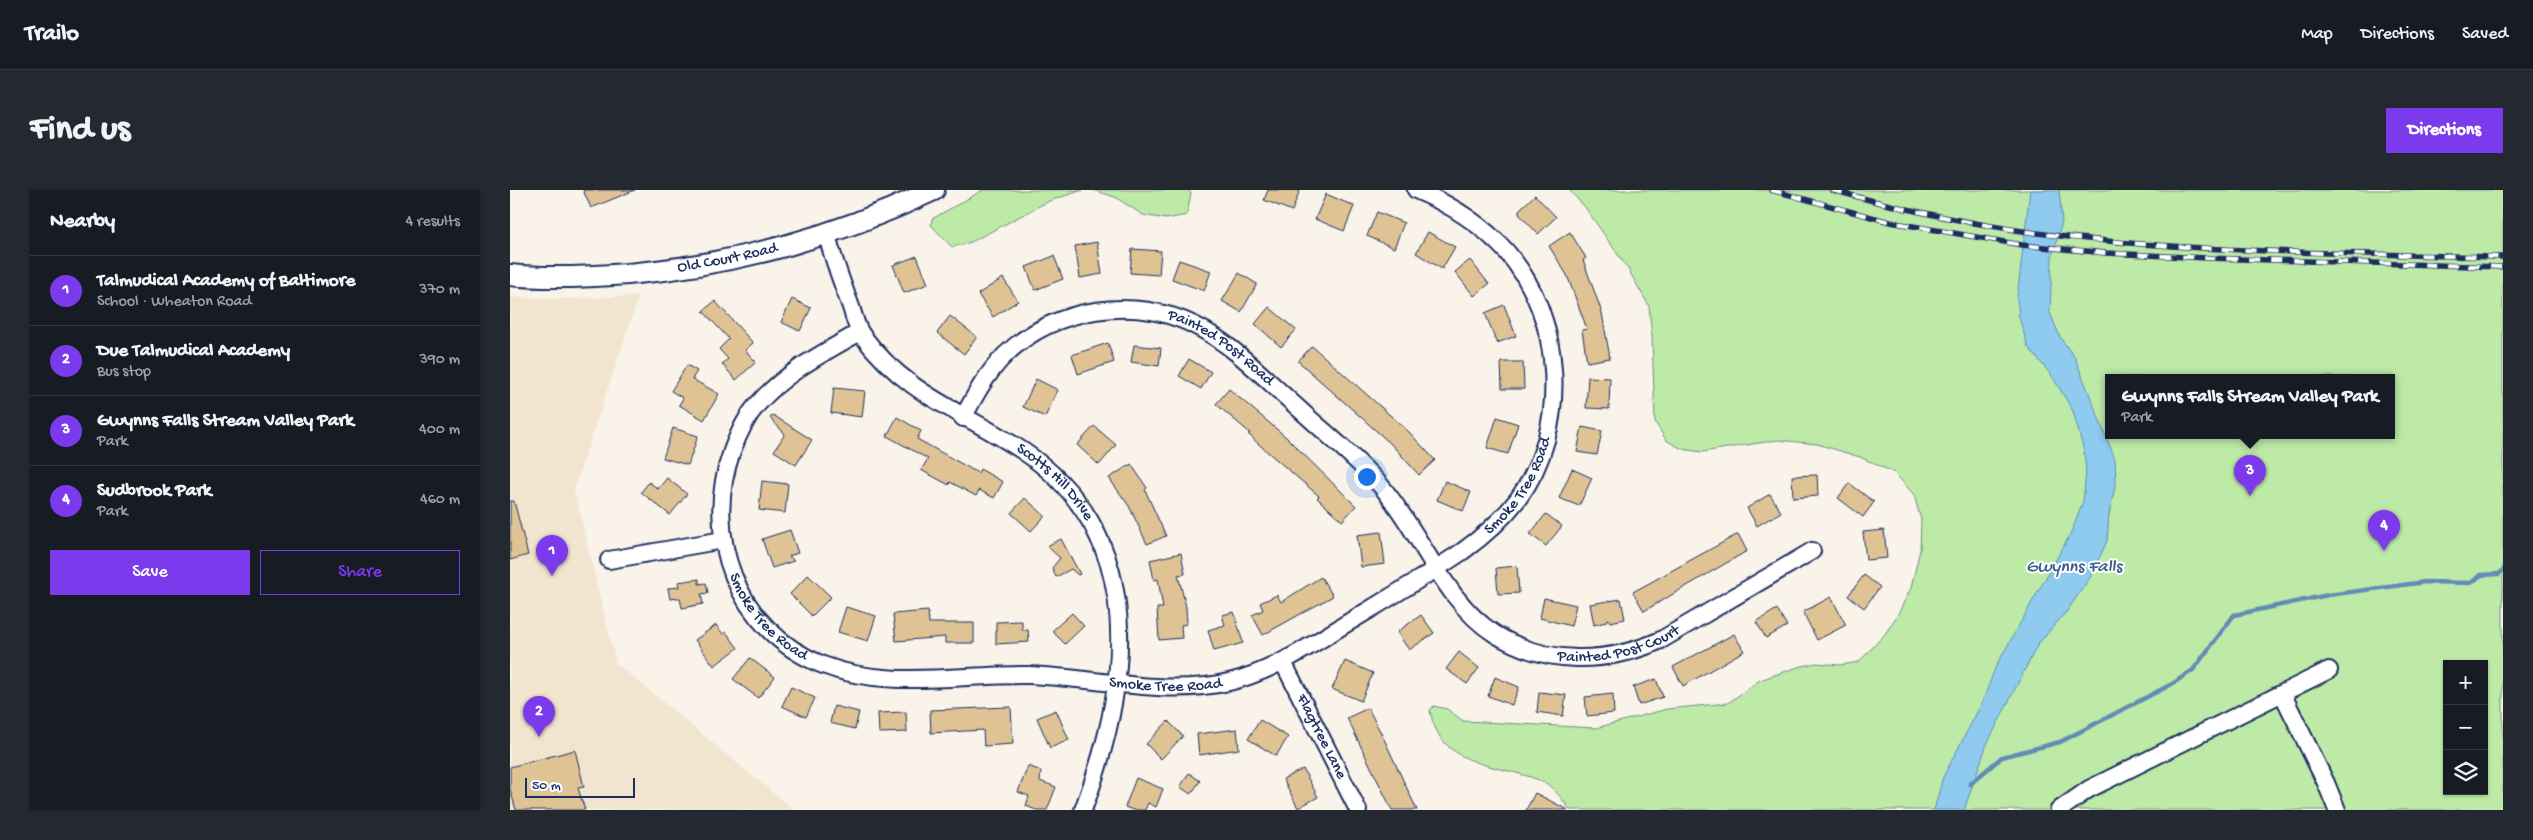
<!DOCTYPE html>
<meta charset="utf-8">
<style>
:root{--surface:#171b24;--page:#242831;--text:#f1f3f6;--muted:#9ea1a6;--line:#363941;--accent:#7c3aed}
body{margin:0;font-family:"Gochi Hand",sans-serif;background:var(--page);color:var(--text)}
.controls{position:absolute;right:15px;bottom:15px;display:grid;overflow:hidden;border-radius:0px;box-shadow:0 1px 4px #0004}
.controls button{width:45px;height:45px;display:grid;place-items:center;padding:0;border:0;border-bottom:1px solid var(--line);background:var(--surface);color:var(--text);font:25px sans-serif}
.scale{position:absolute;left:15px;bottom:12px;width:110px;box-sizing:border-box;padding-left:5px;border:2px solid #1b2f5e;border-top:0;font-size:14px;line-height:18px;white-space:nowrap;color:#1b2f5e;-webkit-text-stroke:4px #fff;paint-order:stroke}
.you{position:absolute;left:856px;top:286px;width:18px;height:18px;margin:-12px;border:4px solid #fff;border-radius:50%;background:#1a73e8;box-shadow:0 0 0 8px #1a73e833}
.badge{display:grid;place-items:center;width:32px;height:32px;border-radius:50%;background:var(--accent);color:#fff;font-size:16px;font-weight:700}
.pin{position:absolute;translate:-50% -41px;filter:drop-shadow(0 1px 2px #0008)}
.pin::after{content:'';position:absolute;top:26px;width:18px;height:15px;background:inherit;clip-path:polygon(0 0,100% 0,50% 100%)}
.popup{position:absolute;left:1595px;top:184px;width:290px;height:65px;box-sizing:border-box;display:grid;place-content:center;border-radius:0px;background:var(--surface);filter:drop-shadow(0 1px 4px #0005);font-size:16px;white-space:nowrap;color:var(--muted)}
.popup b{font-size:19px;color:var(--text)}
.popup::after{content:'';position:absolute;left:50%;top:100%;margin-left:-10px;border:10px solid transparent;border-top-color:var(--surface)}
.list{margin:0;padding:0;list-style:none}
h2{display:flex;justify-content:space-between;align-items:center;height:65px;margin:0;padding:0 20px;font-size:21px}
h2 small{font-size:16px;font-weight:400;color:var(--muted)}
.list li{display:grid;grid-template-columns:32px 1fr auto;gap:15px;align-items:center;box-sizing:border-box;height:70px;padding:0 20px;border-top:1px solid var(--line)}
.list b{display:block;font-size:19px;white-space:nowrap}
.list p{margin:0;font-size:16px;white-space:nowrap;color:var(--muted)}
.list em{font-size:16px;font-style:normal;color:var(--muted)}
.actions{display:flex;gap:10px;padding:15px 20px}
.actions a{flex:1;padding:11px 0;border:1px solid var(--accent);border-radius:0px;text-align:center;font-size:18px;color:var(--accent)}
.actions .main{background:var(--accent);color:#fff}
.icon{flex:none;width:28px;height:28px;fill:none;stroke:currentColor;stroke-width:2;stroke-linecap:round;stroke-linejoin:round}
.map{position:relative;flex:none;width:1993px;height:620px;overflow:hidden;border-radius:0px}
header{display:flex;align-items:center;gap:30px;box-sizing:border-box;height:70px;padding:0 25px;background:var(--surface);border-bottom:1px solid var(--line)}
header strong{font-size:24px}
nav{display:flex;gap:28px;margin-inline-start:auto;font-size:18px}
.intro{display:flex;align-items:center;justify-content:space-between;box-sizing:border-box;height:120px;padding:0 30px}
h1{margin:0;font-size:35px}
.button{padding:12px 22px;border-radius:0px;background:var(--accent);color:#fff;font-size:18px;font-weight:700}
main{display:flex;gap:30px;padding:0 30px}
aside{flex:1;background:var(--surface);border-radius:0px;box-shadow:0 1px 4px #0004}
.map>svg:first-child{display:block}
</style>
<header>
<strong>Trailo</strong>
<nav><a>Map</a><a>Directions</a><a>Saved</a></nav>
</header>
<div class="intro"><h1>Find us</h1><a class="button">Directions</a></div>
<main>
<aside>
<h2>Nearby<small>4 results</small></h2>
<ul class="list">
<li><span class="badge">1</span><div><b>Talmudical Academy of Baltimore</b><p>School · Wheaton Road</p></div><em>370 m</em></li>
<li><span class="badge">2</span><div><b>Due Talmudical Academy</b><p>Bus stop</p></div><em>390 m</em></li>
<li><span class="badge">3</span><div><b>Gwynns Falls Stream Valley Park</b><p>Park</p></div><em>400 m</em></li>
<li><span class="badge">4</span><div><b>Sudbrook Park</b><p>Park</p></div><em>460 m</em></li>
</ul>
<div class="actions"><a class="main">Save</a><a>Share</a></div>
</aside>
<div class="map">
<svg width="1993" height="620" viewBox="0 0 1993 620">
<rect width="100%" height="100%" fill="#f9f3ea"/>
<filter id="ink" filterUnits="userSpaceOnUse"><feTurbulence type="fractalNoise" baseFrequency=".02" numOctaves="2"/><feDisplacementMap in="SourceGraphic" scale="10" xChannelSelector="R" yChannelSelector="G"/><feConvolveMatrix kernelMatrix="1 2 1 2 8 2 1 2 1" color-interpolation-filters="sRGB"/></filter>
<g filter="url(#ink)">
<path fill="#f2e5d0" d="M129 106 64 299 106 473 284 620H0V107L47 109Z"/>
<path fill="#beeaa7" stroke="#6c8c82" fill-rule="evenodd" d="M473 0H573L539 11 461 52 442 57 421 35 422 29Z
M583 0H678L681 3 677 25 656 29 633 25 605 7Z
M1059 0H1993V620H1060C1054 611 1043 597 1034 592 990 573 930 580 920 520L924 516 937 519 953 531 1086 538 1157 519 1218 513 1250 490 1288 477 1306 473 1330 475 1349 472 1375 444 1387 426 1401 398 1410 360 1411 330 1404 305 1385 283 1350 267 1307 254 1268 250 1192 262 1172 259 1156 250 1145 232 1142 147 1139 116 1118 79 1075 17ZM1599 187H1881V245H1599ZM1937 474H1974V601H1937Z"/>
<path fill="#8ecbef" stroke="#608db5" d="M1520 0H1549L1552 32 1542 67 1540 123 1550 147 1565 168 1605 269 1606 292 1599 325 1597 351 1581 386 1557 421 1528 454 1477 554 1454 620H1424L1433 587 1472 513 1486 476 1561 343 1573 312 1576 282 1574 261 1563 221 1542 186 1518 157 1509 127 1507 108Z"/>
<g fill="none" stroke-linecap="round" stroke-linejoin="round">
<path stroke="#608db5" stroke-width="4.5" d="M1460 594 1492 567 1550 552 1662 494 1683 480 1724 425 1818 405 1915 392 1961 393 1971 385 1989 384 1993 380"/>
</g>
<path fill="#e0c394" stroke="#1b2f5e" d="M73 0H125L81 18Z
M758 0H790L782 21 754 10Z
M816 4 844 16 834 41 805 29Z
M1025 5 1046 27 1028 44 1009 24V20Z
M867 22 894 33 884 58 857 46Z
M918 42 945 57 932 79 906 63Z
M1060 42 1076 68 1073 70 1092 123 1100 168 1077 172 1072 140 1077 139 1057 85 1039 56Z
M587 52 592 84 570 88 565 56Z
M622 59 651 61 649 85 620 83Z
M407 66 418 94 394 103 383 75Z
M544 66 553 89 525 100 516 77Z
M669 70 701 81 694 101 662 89Z
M960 70 979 94 964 106 945 82Z
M729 83 747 94 731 122 712 111Z
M493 88 508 111 483 127 468 104Z
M282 109 301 118 290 141 271 132Z
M205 111 243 153 235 160 246 172 226 190 212 174 218 169 209 159 219 149 193 121Z
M994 115 1006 146 987 153 975 123Z
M759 117 786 140 771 157 745 134Z
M440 126 467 147 454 164 427 143Z
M598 153 604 172 568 184 562 165Z
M624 155 651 158 649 176 621 172Z
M802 156 898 241 925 270 909 285 881 254 788 171Z
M679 169 701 182 691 199 669 186Z
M991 172H1013L1014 199H992Z
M177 175 187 181 182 189 209 204 194 230 169 215 173 208 161 201Z
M1078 187 1100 188 1099 219 1076 218Z
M526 189 548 200 535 227 513 217Z
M324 198 355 201 352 227 321 223Z
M719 199 776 247 846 316 832 331 807 308 809 306 753 258 738 244 740 243 706 214Z
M263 225 302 250 286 275 264 261 275 244 260 228Z
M387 227 411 241 407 249 468 283 470 279 493 292 484 308 469 300 466 306 440 292 439 295 411 280 418 269 377 246Z
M987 227 1008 234 998 264 977 258Z
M584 236 606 255 589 275 567 255Z
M1072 237 1092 241 1087 265 1067 262Z
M163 238 188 246 178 275 153 268Z
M621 274 637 298 635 300 656 346 637 354 619 316 599 288Z
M1062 279 1082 288 1069 316 1049 308Z
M1307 285 1308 306 1283 308 1282 286Z
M157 288 177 304 160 325 131 302 139 292 148 299Z
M252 291 278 294 275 323 249 320Z
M935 291 961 302 953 321 927 310Z
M1339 293 1364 312 1353 327 1328 308Z
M1260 304 1271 322 1247 336 1237 318Z
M515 308 535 326 521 341 501 323Z
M0 311H4L18 365 0 370Z
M1036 324 1052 336 1036 356 1020 344Z
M280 340 288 363 279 366 284 371 262 378 252 349Z
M1374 340 1377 368 1356 370 1353 342Z
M871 342 875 374 851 377 847 345Z
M1228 344 1237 361 1134 421 1123 402Z
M551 349 570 384 568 385 561 379 546 387 542 378 550 368 537 356Z
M671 363 675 384 668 385 676 417 677 434 671 435 672 448 649 450 647 418H653L648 389 644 390 640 370Z
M1007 376 1009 403 988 404 986 378Z
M298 385 321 407 302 426 280 404Z
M1354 385 1370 397 1354 418 1338 406Z
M811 387 823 406 753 445 742 425 753 420 750 413 767 405 771 412Z
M189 389V394L196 393 198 403 191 404 193 414 172 418 170 408 160 409 158 398 169 397 168 392Z
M1321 407 1336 435 1307 450 1293 422Z
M1034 408 1066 415 1061 436 1030 428Z
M1111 409 1115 429 1100 432 1099 429 1096 430V432L1084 435 1080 414Z
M336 417 366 426 358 451 328 442Z
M1267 419 1277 436 1256 448 1246 432Z
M418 421 419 433H464V453H435V447L386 451 383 424Z
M724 422 733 453 704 461 698 440 715 435 712 425Z
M562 423 574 436 555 454 542 441Z
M911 425 924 443 899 460 887 442Z
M512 431V440H518L519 452 486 454V432Z
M206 435 213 444 216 442 228 458 204 476 185 450Z
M1224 444 1234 461 1173 496 1163 477Z
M949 462 969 478 957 494 936 479Z
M240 468 265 487 248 508 223 489Z
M835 471 863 483 851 511 822 499Z
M985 487 1009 497 1002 515 978 506Z
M1146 489 1153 507 1129 515 1123 497Z
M281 497 305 508 296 527 272 516Z
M1029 502 1056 505 1053 526 1027 522Z
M1103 504 1104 523 1077 526 1075 507Z
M324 516 349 522 345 539 320 533Z
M501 517 503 554 474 556 473 540 421 543 420 520Z
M858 518 873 547 907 620H882L837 528Z
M546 520 559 550 540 558 527 528Z
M396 522 397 542 369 543 368 523Z
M750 530 778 547 766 566 738 549Z
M658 531 673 546 651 569 636 554Z
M727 539 729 559 689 565 687 544Z
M65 560 74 597 68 598 75 620H6L0 599V577Z
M518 576 531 581 530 591 546 597 537 620H526L516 616 519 606 508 602Z
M793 579 808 607 788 618 773 589Z
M679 583 690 591 681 604 670 597Z
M626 588 653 599 646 617 638 613 635 620H623L615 617Z
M1025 603 1058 620H1016Z"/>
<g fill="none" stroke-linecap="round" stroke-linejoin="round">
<g stroke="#1b2f5e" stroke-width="20">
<g id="minor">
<path id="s1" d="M317 45C323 69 332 93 341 117 344 126 346 137 352 145 397 206 453 221 513 261 640 346 620 495 573 620"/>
<path id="s2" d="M350 142C313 163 274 183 246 216 235 229 228 245 222 261 192 344 226 441 313 475 377 500 450 484 518 485 584 487 653 507 719 492 764 481 801 455 839 432 877 409 916 386 953 361 974 346 992 330 1008 309 1060 238 1054 127 996 61 971 34 940 14 906 0"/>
<path id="s3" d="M453 228C465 205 477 183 495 165 544 117 625 105 686 136 724 155 755 189 787 217 815 243 846 267 871 296 911 342 934 412 985 444 1037 476 1097 474 1151 450L1302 361"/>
<path d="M99 370 213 350"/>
<path id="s4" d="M773 472 848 620"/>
<path d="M1773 505 1816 593 1827 620"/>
<path d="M1549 620 1579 599 1819 480"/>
</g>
</g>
<g stroke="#1b2f5e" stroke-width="24">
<g id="major">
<path id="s5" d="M0 85C38 89 79 87 118 84 228 74 325 47 424 0"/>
</g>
</g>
<use href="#minor" stroke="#fff" stroke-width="16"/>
<use href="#major" stroke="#fff" stroke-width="20"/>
<g stroke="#1b2f5e" stroke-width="5.5">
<path id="rail" d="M1261 0 1380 32 1512 55 1596 63 1697 68 1993 77
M1322 0C1412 25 1504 43 1597 51 1728 63 1861 64 1993 67"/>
</g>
<use href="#rail" stroke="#fff" stroke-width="4" stroke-dasharray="11" stroke-linecap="butt"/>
</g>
</g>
<g text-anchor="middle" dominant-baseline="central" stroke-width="4" stroke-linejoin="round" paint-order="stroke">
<g font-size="16" fill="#1b2f5e" stroke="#fff">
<text stroke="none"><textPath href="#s5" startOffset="219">Old Court Road</textPath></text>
<text stroke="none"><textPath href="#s3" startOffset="314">Painted Post Road</textPath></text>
<text stroke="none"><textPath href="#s2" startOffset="1202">Smoke Tree Road</textPath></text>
<text stroke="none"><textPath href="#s1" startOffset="351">Scotts Hill Drive</textPath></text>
<text stroke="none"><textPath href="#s2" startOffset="362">Smoke Tree Road</textPath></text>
<text stroke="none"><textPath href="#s3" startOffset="845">Painted Post Court</textPath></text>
<text stroke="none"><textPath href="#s2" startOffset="782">Smoke Tree Road</textPath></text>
<text stroke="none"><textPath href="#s4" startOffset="84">Flagtree Lane</textPath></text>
</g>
<g font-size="18" font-style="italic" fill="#3e5e8a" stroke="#fff">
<text x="1564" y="377">Gwynns Falls</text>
</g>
</g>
</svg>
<div class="controls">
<button>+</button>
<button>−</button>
<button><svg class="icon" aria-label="layers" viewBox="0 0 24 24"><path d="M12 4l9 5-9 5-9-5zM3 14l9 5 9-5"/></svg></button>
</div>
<div class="scale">50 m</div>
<div class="you"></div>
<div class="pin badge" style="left:42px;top:386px">1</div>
<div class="pin badge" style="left:29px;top:547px">2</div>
<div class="pin badge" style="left:1740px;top:306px">3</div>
<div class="popup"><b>Gwynns Falls Stream Valley Park</b>Park</div>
<div class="pin badge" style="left:1874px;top:361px">4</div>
</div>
</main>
